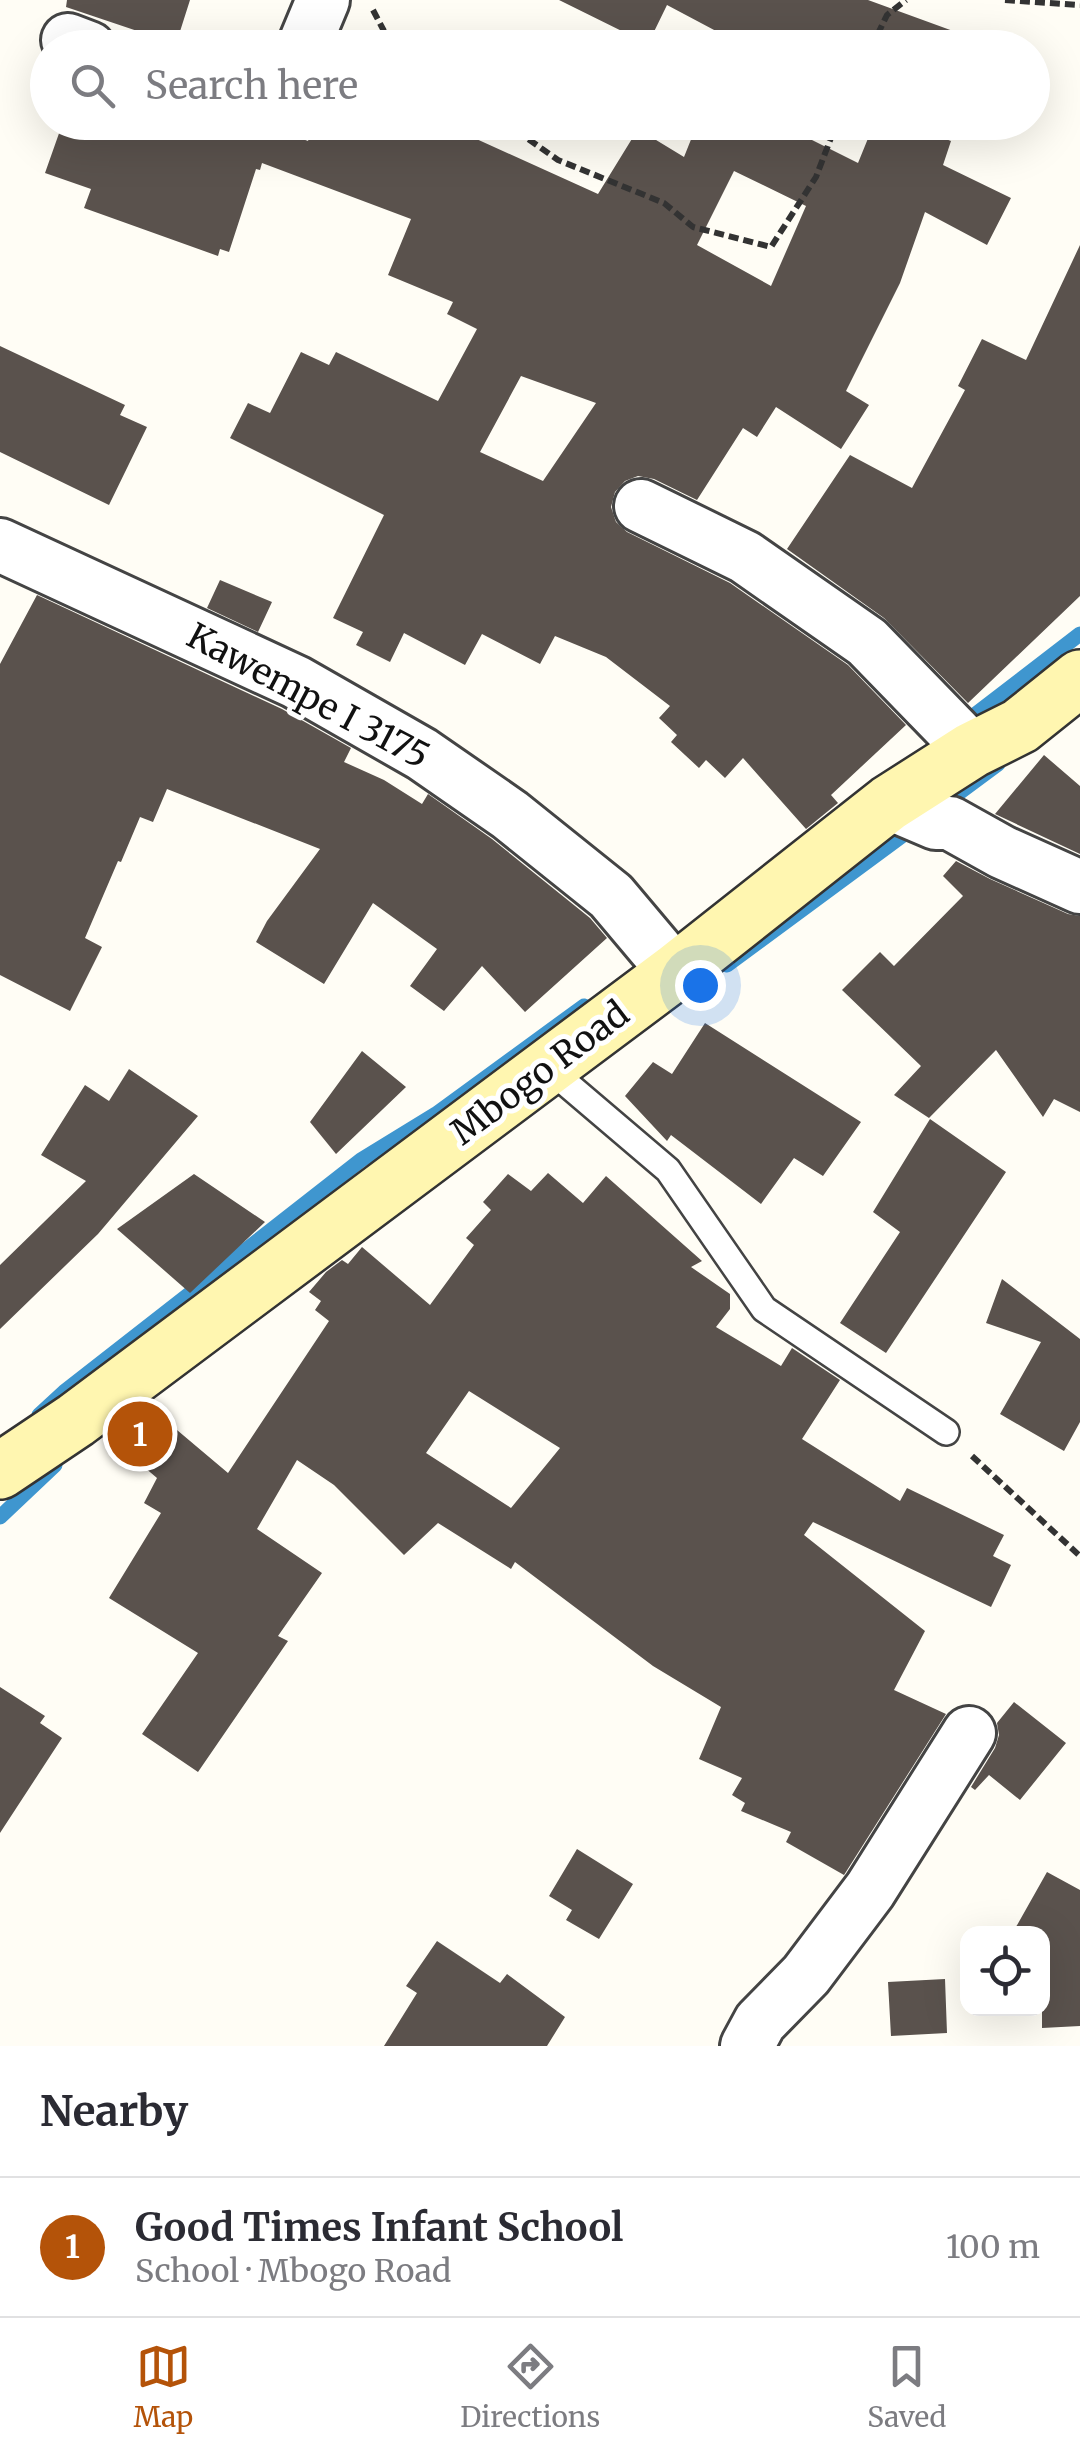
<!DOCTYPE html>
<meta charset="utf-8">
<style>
:root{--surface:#fff;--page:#f2f2f3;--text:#2b2b33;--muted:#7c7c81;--line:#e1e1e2;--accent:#b45309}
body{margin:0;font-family:Merriweather,serif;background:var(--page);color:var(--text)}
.controls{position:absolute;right:30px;bottom:30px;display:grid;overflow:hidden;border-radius:20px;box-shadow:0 10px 40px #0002}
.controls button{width:90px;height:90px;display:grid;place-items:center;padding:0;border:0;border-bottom:2px solid var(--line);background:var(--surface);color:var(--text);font:50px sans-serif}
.you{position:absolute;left:700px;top:985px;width:35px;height:35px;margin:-25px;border:8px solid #fff;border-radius:50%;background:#1a73e8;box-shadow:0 0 0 15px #1a73e833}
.badge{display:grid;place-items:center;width:65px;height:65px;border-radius:50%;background:var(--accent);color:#fff;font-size:32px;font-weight:700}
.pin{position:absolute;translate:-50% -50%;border:5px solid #fff;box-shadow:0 2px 10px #0006}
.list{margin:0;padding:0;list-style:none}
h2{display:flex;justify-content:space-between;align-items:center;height:130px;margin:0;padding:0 40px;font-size:42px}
h2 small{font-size:32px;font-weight:400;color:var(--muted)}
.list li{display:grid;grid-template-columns:65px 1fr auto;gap:30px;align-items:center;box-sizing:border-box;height:140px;padding:0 40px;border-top:2px solid var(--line)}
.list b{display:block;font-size:38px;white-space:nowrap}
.list p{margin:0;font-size:32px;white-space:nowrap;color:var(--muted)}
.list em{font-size:32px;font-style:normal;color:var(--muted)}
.icon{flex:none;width:55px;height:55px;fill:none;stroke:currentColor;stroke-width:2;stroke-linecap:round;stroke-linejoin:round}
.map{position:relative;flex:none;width:1080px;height:2046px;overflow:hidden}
.search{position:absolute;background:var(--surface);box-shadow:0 10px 40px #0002;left:30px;right:30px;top:30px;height:110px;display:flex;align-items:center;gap:25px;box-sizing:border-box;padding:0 35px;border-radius:55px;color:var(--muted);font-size:38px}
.sheet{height:270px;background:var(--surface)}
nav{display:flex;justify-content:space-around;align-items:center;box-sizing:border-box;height:140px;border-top:2px solid var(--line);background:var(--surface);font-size:28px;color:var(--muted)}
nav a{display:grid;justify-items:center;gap:5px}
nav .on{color:var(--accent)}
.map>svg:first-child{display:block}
</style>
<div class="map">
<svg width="1080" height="2046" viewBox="0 0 1080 2046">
<rect width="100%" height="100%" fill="#fffdf5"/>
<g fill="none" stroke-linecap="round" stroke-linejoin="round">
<path stroke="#3f96cf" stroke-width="15" d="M959 727 1080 634
M940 807 998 764
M727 965 914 827
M39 1415 64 1392 361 1160 436 1114 584 1006
M0 1517 55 1465"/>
</g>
<path fill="#5a524d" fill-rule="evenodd" d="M67 0H190L176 44 66 7Z
M559 0H868L986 43 985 48H748L667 5 648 44Z
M63 122H275L273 128 308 141 315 122H439L598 194 638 129 684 157 696 127 726 140 734 122H776L858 163 869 136 880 140 887 122H902L951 141 943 165 1011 198 987 245 925 212 900 283 846 391 869 405 841 449 776 407 757 437 743 428 697 500 654 479 638 476 625 481 615 492 611 507 616 522 627 532 730 583 848 665 906 725 831 795 838 803 806 829 743 758 725 778 706 760 699 768 671 742 677 735 659 718 670 706 606 657 555 636 540 664 482 634 465 665 404 633 390 662 356 645 363 632 333 618 384 515 230 438 248 403 270 413 301 352 329 365 336 352 438 401 477 329 447 314 453 302 388 275 411 219 262 163 260 170 256 169 229 252 220 249 218 256 84 208 91 189 45 173ZM734 171 806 206 771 286 697 245ZM521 376 596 403 543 481 480 452Z
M1080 245V596L968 703 884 618 787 549 850 455 912 488 965 390 958 386 982 339 1026 360Z
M0 346 125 405 120 415 147 427 109 505 0 452Z
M220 580 272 602 258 632 207 608Z
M37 595 282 709 351 748 344 762 384 780 422 804 428 794 492 839 590 918 607 938 525 1012 482 966 444 1011 410 986 437 949 373 903 324 984 256 942 267 921 320 849 167 789 153 822 140 817 121 862 118 861 85 938 102 947 70 1011 0 975V664Z
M1044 755 1080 786V854L995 814Z
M956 861 990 879 1068 914 1080 916V1112L1054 1099 1043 1117 996 1050 929 1118 894 1095 921 1066 842 990 880 952 894 966 963 896 943 876Z
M705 1023 861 1122 823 1176 794 1158 761 1204 671 1135 667 1141 625 1096 653 1062 672 1074Z
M362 1051 406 1087 336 1154 310 1122Z
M129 1069 198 1116 98 1234 0 1329V1265L86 1181 41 1155 85 1085 109 1101Z
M930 1119 1006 1172 886 1353 840 1323 900 1232 873 1212Z
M548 1173 583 1203 606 1176 702 1261 691 1267 730 1294V1309L716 1327 781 1366 792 1348 840 1380 802 1439 900 1501 907 1488 1004 1535 993 1556 1011 1565 991 1607 813 1522 804 1535 925 1631 894 1690 946 1714 844 1875 786 1842 791 1832 741 1811 745 1803 732 1795 742 1778 699 1759 721 1707 653 1666 515 1562 511 1569 438 1523 404 1555 334 1485 297 1460 257 1529 322 1573 278 1636 288 1641 198 1772 142 1734 198 1653 109 1598 161 1513 144 1503 157 1478 124 1450 158 1414 228 1473 329 1321 315 1310 321 1301 309 1292 326 1272 342 1260 348 1264 362 1247 430 1305 474 1245 466 1238 491 1210 483 1202 508 1174 531 1191ZM469 1391 560 1448 511 1508 426 1453Z
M194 1174 265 1222 190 1293 117 1229Z
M1002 1279 1080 1339V1422L1064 1451 1000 1414 1041 1342 986 1323Z
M0 1687 45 1716 40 1723 62 1738 0 1833Z
M1014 1702 1066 1743 1020 1800 989 1775 975 1790 971 1787 995 1748 999 1735 997 1723Z
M577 1849 633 1884 599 1939 566 1920 572 1910 549 1896Z
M1047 1872 1080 1890V2026L1042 2028V1934H1012Z
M437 1941 500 1983 507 1974 565 2017 547 2046H384L417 1993 406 1986Z
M945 1979 947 2033 891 2036 888 1982Z"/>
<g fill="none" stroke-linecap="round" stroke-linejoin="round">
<g stroke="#444" stroke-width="30">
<path id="lane" d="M547 1067 668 1170 764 1309 946 1432"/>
</g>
<g stroke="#444" stroke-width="58">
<path id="street" d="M68 40 89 48
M303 48 323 0
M641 506 745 557 867 642 972 750
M0 545 296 682 422 754 510 815 611 896 675 972
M889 803 936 823H950L1002 852 1080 887
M747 2046 760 2022 806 1975 870 1890 969 1733"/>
</g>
<g stroke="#333" stroke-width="60">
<path id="secondary" d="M0 1471 76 1420 675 972 889 803 972 750 1020 726 1080 678"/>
</g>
<path stroke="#333" stroke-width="6" stroke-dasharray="10 5" stroke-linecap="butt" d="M1005 0 1080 5
M373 10 384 31 412 48
M871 48 887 15 906 0
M504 122 558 160 664 203 693 227 771 247 816 177 837 122
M972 1456 1080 1556"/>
<use href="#lane" stroke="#fff" stroke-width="25"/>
<use href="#street" stroke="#fff" stroke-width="52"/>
<use href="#secondary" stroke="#fff6b0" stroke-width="55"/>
</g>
<g text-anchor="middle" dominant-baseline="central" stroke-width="10" stroke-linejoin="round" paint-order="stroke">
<g font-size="35" fill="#111" stroke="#fff">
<text transform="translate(308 696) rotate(28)">Kawempe I 3175</text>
<text transform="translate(540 1073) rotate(-37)">Mbogo Road</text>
</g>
</g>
</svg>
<div class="controls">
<button><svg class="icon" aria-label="locate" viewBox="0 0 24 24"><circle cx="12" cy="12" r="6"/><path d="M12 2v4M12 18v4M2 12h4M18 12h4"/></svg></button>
</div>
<div class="you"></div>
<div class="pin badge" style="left:140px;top:1434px">1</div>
<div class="search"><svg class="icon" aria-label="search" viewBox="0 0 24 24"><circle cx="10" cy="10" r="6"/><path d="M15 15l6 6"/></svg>Search here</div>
</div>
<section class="sheet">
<h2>Nearby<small></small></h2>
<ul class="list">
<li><span class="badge">1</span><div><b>Good Times Infant School</b><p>School · Mbogo Road</p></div><em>100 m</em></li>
</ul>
</section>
<nav>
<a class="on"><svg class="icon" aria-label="map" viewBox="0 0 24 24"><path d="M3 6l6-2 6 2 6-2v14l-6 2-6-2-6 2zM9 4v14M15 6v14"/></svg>Map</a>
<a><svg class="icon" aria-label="directions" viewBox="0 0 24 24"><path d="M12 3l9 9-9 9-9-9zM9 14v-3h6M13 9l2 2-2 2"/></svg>Directions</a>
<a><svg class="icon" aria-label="saved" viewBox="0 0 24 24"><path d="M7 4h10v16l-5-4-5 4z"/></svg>Saved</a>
</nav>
